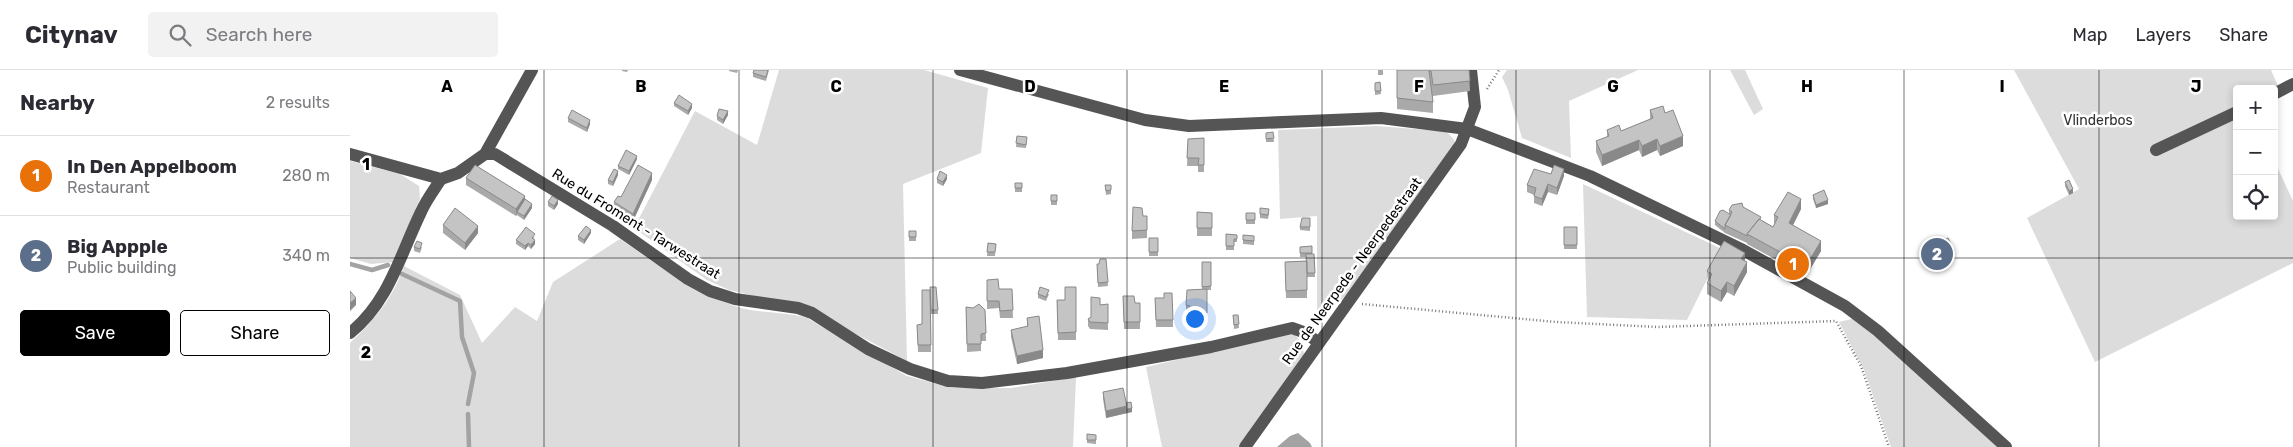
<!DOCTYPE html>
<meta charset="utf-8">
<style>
:root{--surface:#fff;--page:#f2f2f3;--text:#2b2b33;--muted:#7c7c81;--line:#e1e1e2;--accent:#000}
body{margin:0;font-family:Rubik,sans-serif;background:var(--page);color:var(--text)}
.controls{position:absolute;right:15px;top:15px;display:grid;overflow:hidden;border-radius:5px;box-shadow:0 2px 8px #0003}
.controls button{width:45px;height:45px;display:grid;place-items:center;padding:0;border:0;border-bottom:1px solid var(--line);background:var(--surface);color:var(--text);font:25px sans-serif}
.you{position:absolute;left:844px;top:248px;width:18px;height:18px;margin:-12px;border:4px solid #fff;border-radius:50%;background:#1a73e8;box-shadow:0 0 0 8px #1a73e833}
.badge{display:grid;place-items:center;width:32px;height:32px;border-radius:50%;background:var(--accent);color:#fff;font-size:16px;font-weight:700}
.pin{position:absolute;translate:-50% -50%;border:2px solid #fff;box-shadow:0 1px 5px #0006}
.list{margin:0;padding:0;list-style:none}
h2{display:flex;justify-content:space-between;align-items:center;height:65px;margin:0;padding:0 20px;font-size:21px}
h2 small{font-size:16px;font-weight:400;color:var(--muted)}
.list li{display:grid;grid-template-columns:32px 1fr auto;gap:15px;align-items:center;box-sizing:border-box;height:80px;padding:0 20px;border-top:1px solid var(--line)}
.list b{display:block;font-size:19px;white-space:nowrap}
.list p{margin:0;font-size:16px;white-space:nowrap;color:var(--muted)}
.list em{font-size:16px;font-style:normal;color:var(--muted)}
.actions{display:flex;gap:10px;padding:15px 20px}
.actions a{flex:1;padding:11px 0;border:1px solid var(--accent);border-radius:5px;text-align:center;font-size:18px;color:var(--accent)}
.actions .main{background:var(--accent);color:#fff}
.icon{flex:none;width:28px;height:28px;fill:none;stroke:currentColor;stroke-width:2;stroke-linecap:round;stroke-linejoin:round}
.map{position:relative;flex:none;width:1943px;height:377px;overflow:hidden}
header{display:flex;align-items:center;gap:30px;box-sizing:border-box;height:70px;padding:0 25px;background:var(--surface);border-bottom:1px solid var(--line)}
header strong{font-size:24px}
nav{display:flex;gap:28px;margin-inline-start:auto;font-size:18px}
.search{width:350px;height:45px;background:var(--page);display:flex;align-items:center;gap:12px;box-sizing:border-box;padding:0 18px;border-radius:5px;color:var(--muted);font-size:19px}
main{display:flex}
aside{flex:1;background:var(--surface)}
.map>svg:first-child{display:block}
</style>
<header>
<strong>Citynav</strong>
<div class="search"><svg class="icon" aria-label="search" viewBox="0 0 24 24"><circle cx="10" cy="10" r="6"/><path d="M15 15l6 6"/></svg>Search here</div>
<nav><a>Map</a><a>Layers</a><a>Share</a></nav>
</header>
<main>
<aside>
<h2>Nearby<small>2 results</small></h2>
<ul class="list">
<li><span class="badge" style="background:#e8710a">1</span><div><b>In Den Appelboom</b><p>Restaurant</p></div><em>280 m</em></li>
<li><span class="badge" style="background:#5c6f8a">2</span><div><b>Big Appple</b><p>Public building</p></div><em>340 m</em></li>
</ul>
<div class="actions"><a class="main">Save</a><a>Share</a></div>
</aside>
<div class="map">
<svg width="1943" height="377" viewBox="0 0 1943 377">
<rect width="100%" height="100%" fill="#fff"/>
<path fill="#dcdcdc" d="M429 0H574L638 18 631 83 553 114 557 291 491 256 409 227 379 220 357 210 284 158 345 41 407 75Z
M1157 0H1288L1219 31 1221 88 1172 68 1158 20 1152 7Z
M1380 0H1395L1413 39 1404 45Z
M1664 0H1921L1928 16 1924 19H1887V146H1924V90L1943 131V193L1745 292 1677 148 1729 119Z
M1026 56 1092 61 1098 63 1105 71 1102 79 1002 220 982 238 967 244V146L930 149 928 60Z
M0 91 50 104 69 116 70 129 44 192 21 194 0 188Z
M1233 114 1372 179 1337 250 1237 247Z
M270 169C307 194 342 222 385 236 407 244 434 241 457 248L557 306 602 318H661L726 307 723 377H0V273C25 249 42 230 54 196L110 225 132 273 165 237 187 251 203 212Z
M1506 248 1647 377H1541L1514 300 1489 252Z
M941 263C951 268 952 274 954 284L888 377H812L796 297Z"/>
<path fill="#a3a3a3" d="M948 363 960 373 962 377H927L940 366Z"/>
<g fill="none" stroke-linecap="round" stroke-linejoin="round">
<path stroke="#a3a3a3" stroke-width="4.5" d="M0 194 22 200 38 195
M52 204 110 231 112 267 124 303 118 334
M118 344 119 377"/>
<path stroke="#777" stroke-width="2.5" stroke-dasharray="1 2.5" stroke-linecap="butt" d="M1137 19 1149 0
M1012 234 1206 252 1308 257 1486 251 1511 296 1539 377"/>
<path stroke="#555" stroke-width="12" d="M610 0 795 50 839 56 1031 48 1117 59 1240 106 1393 180 1495 236 1528 261 1656 377
M1924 24 1943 14
M1806 80 1887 42
M0 84 91 109 108 103 135 84 182 0
M135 84H145L263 156 338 209 360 221 385 229 448 238 462 243 518 279 560 299 598 311 632 313 717 303 861 277 942 258 956 263 969 273
M0 263C39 232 50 185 71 142 76 130 84 120 91 109
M895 377 1111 74 1125 37 1121 0"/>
</g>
<path fill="#a9a9a9" d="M272 0H278L277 2 272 1Z
M379 0H388L387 3 379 1Z
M419 0 416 11 403 7V3Z
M1028 0H1033V5H1028Z
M1047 0H1119L1120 21 1083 26V43L1047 39Z
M1030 12 1031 24 1025 25V13Z
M324 33 342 38 338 45 324 36Z
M1300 40 1315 43 1333 76 1310 86 1307 80 1292 87 1289 80 1252 96 1246 82V71L1257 67V60L1271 61 1300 49Z
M378 45 373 54 367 50V46Z
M218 48 240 54 237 62 218 52Z
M923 62 924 72H916V63Z
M667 66 677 70 676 78 666 77Z
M854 68V102H848V96H837L838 69Z
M287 89 279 105 268 99V96Z
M1201 104 1214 106 1207 125 1198 122 1192 136 1184 133V125L1177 122V115Z
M268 105 263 116 258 114V110Z
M116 108 175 129 182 138 174 150 167 145 166 146 116 115Z
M587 109H597L593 116 587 113Z
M302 110 283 151 264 140V132L271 127Z
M1715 112 1723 123 1719 125 1715 116Z
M665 113H672V122H665Z
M755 115H761V124L756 125Z
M701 125H707V135H701Z
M1463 125 1478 134 1466 138 1463 129Z
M198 132 208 134 204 140 198 136Z
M1393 137 1411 150 1423 157 1424 155V145L1451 139 1443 155 1471 181 1456 206 1397 174V173L1375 163 1365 155V151L1379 144V140Z
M910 138 919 143 918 149 910 148Z
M847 142 862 143V166H847Z
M896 143H905V154H896Z
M793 146H797V168L782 169V161Z
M960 148V161L950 160V157Z
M93 155 128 163 115 180 93 163Z
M1214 157H1227V179H1214Z
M559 161H566V171H559Z
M241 163 234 174 228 170V166Z
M876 164 887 165V172H884V180H876Z
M893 165 904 166V175L893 174Z
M185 167 183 169 185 174 181 179 178 176 175 180 166 174V170Z
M799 168H808V186H799Z
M638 173 646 174 645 186H637Z
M962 176V184H964L965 207H957V228H936L935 192 956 191V187H950V177Z
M64 177H72L70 183 64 181Z
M1576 178 1601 182 1579 192 1576 186Z
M756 189 758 216 748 217 747 194H749Z
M1395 190 1397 202 1384 226 1377 222 1371 232 1357 224V213L1358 212 1357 201Z
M852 192H861V220H857V251H840V243H836V235L852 219Z
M637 210 649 219H662L663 248H650L649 238 637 239Z
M586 217 588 244H581V282H568L567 255 572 254 580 220Z
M726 217V270H708L707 230H715Z
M688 224H699L696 231 688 228Z
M773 226 785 233H790V259H774Z
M805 228H814L823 250V257H806Z
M758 234V260L740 259 738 256V249L741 247 750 235Z
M616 237 635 240 636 271H631V281L617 282Z
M883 245H888L889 258 884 259Z
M677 248 693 288 667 294 661 267V260L677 257Z
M753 322 776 333 782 342 756 348 753 329Z
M737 364 746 365V374L737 373Z"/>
<path fill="#898989" d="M342 34V38L338 45V41Z
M378 41V45L373 54V50Z
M240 50V54L237 62V58Z
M1333 66V76L1310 86V76Z
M1307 69V80L1292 87V76Z
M1289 70V80L1252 96V85Z
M287 86V89L279 105V101Z
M1214 99V106L1207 125V118Z
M268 101V105L263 116V112Z
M302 103V110L283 151V144Z
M597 105V109L593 116V112Z
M1198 114V122L1192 136V129Z
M1723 119V123L1719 125V121Z
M175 126V133L167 142 166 146V139Z
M1451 129V139L1439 163V153Z
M208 130V134L204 140V136Z
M1478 130V134L1466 138V135Z
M182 134V138L174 150V146Z
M128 156V163L115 180V173Z
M241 160V163L234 174V170Z
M185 170V174L181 179V175Z
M1471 171V181L1456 206V196Z
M178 173V176L175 180V176Z
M1601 174V182L1579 192V184Z
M1395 183V193L1391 189Z
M1397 192V202L1384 226V216Z
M1377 212V222L1371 232V221Z
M6 228V235L0 241V233Z
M693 280V288L667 294V286Z
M777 336V343L756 348V341Z
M782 338V342L777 343V339Z"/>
<path fill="#c4c4c4" stroke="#898989" d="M404 0H418L416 7 403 3Z
M1047 0H1119L1120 11 1083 15 1081 1H1079L1083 32 1047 28Z
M1030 12 1031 21H1025V13Z
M329 25 342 34 338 41 324 33Z
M1313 36 1315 43 1323 40 1333 66 1310 76 1307 69 1292 76 1289 70 1252 85 1246 71 1259 66 1257 60 1269 55 1271 61 1303 48 1300 40Z
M369 39 378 41 373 50 367 46Z
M222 40 240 50 237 58 218 48Z
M923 62 924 68 916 69V63Z
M667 66 677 67 676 75 666 73Z
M854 68V95H848L849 88H837L838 69Z
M276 80 287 86 279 101 268 96Z
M125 95 175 126 166 139 116 108Z
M288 95 302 103 283 144 264 132 268 126 271 127Z
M1204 95 1214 99 1207 118 1198 114 1192 129 1184 126 1186 118 1177 115 1184 99 1201 104Z
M264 99 268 101 263 112 258 110Z
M590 101 597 105 593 112 587 109Z
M1719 110 1723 119 1719 121 1715 112Z
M665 113H672V118H665Z
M755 115H761V120L756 121Z
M1474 120 1478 130 1466 135 1463 125Z
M1438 122 1451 129 1439 153 1471 171 1456 196 1397 164 1409 149 1423 157 1428 147 1424 145Z
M701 125H707V131H701Z
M202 126 208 130 204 136 198 132Z
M175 129 182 134 174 146 167 142Z
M1392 133 1393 137 1411 147 1410 149H1409L1397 164V166L1375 155 1382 142 1379 140 1382 135Z
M783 137 792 138 793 146H797V160L782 161Z
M105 138 128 156 115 173 93 155Z
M910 138 919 139 918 145 910 144Z
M1373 140 1381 145 1375 155V159L1365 151 1370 141Z
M847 142 862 143V158H847Z
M896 143H905V150H896Z
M952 148H960V157H950Z
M236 156 241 160 234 170 228 166Z
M176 157 185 164 182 168 185 170 181 175 178 173 175 176 166 170Z
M1214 157H1227V175H1214Z
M559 161H566V167H559Z
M876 164 887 165V169H884V176H876Z
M893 165 904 166V171L893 170Z
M799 168H808V182H799Z
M1598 168 1601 174 1579 184 1576 178Z
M67 171 72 173 70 179 64 177Z
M1374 171 1395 183 1391 189 1397 192 1384 216 1377 212 1371 221 1357 213 1362 204 1357 201Z
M638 173 646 174 645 182H637Z
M962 176V183H950V177Z
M956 184H964L965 203H957Z
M750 189H756L758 212 748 213 747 194H749Z
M957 191V220L936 221 935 192Z
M852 192H861V216L852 217Z
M648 209 649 219H662L663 240 650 241 649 231H637V210Z
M580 217H586L588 240H581Z
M690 217 699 220 696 227 688 224Z
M715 217H726V262L708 263 707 230H715Z
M857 219V243H840V236L836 235 837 220Z
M572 220H580L581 275H568L567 255 572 254Z
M0 221 6 228 0 233Z
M814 223H822L823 250H806L805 228H814Z
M773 226H784L785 233H790V252H774Z
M741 227 750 228V235L758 234V253L740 252 738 249 741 247Z
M629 234 635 240 636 263 631 264V274H617L616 237 623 238Z
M883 245H888L889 254 884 255Z
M689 246 693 280 667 286 661 260 678 256 677 248Z
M773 318 777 336 756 341 753 322Z
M781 332 782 338 777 339 776 333Z
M737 364 746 365V370H737Z"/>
<path fill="none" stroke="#000" stroke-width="1" stroke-opacity="0.55" d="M194 0V377M389 0V377M583 0V377M777 0V377M972 0V377M1166 0V377M1360 0V377M1554 0V377M1749 0V377M0 188H1943"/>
<g text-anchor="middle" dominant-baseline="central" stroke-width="5" stroke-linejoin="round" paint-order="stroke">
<g font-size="14" fill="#333" stroke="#fff">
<text x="1748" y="50">Vlinderbos</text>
</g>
<g font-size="14" fill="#000" stroke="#fff">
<text transform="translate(286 154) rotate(32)">Rue du Froment - Tarwestraat</text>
<text transform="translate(1002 201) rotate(-54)">Rue de Neerpede - Neerpedestraat</text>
</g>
</g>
<g font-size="16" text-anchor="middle" font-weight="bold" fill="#000" stroke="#fff" stroke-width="5" stroke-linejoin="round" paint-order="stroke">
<text x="97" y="22">A</text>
<text x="291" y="22">B</text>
<text x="486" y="22">C</text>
<text x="680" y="22">D</text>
<text x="874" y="22">E</text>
<text x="1069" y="22">F</text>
<text x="1263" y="22">G</text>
<text x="1457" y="22">H</text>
<text x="1652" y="22">I</text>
<text x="1846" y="22">J</text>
<text x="16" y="100">1</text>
<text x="16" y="288">2</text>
</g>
</svg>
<div class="controls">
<button>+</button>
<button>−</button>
<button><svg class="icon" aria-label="locate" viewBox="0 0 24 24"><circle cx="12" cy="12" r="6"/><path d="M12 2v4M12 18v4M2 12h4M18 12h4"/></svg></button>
</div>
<div class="you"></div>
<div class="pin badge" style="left:1443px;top:194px;background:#e8710a">1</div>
<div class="pin badge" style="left:1587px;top:184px;background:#5c6f8a">2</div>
</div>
</main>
